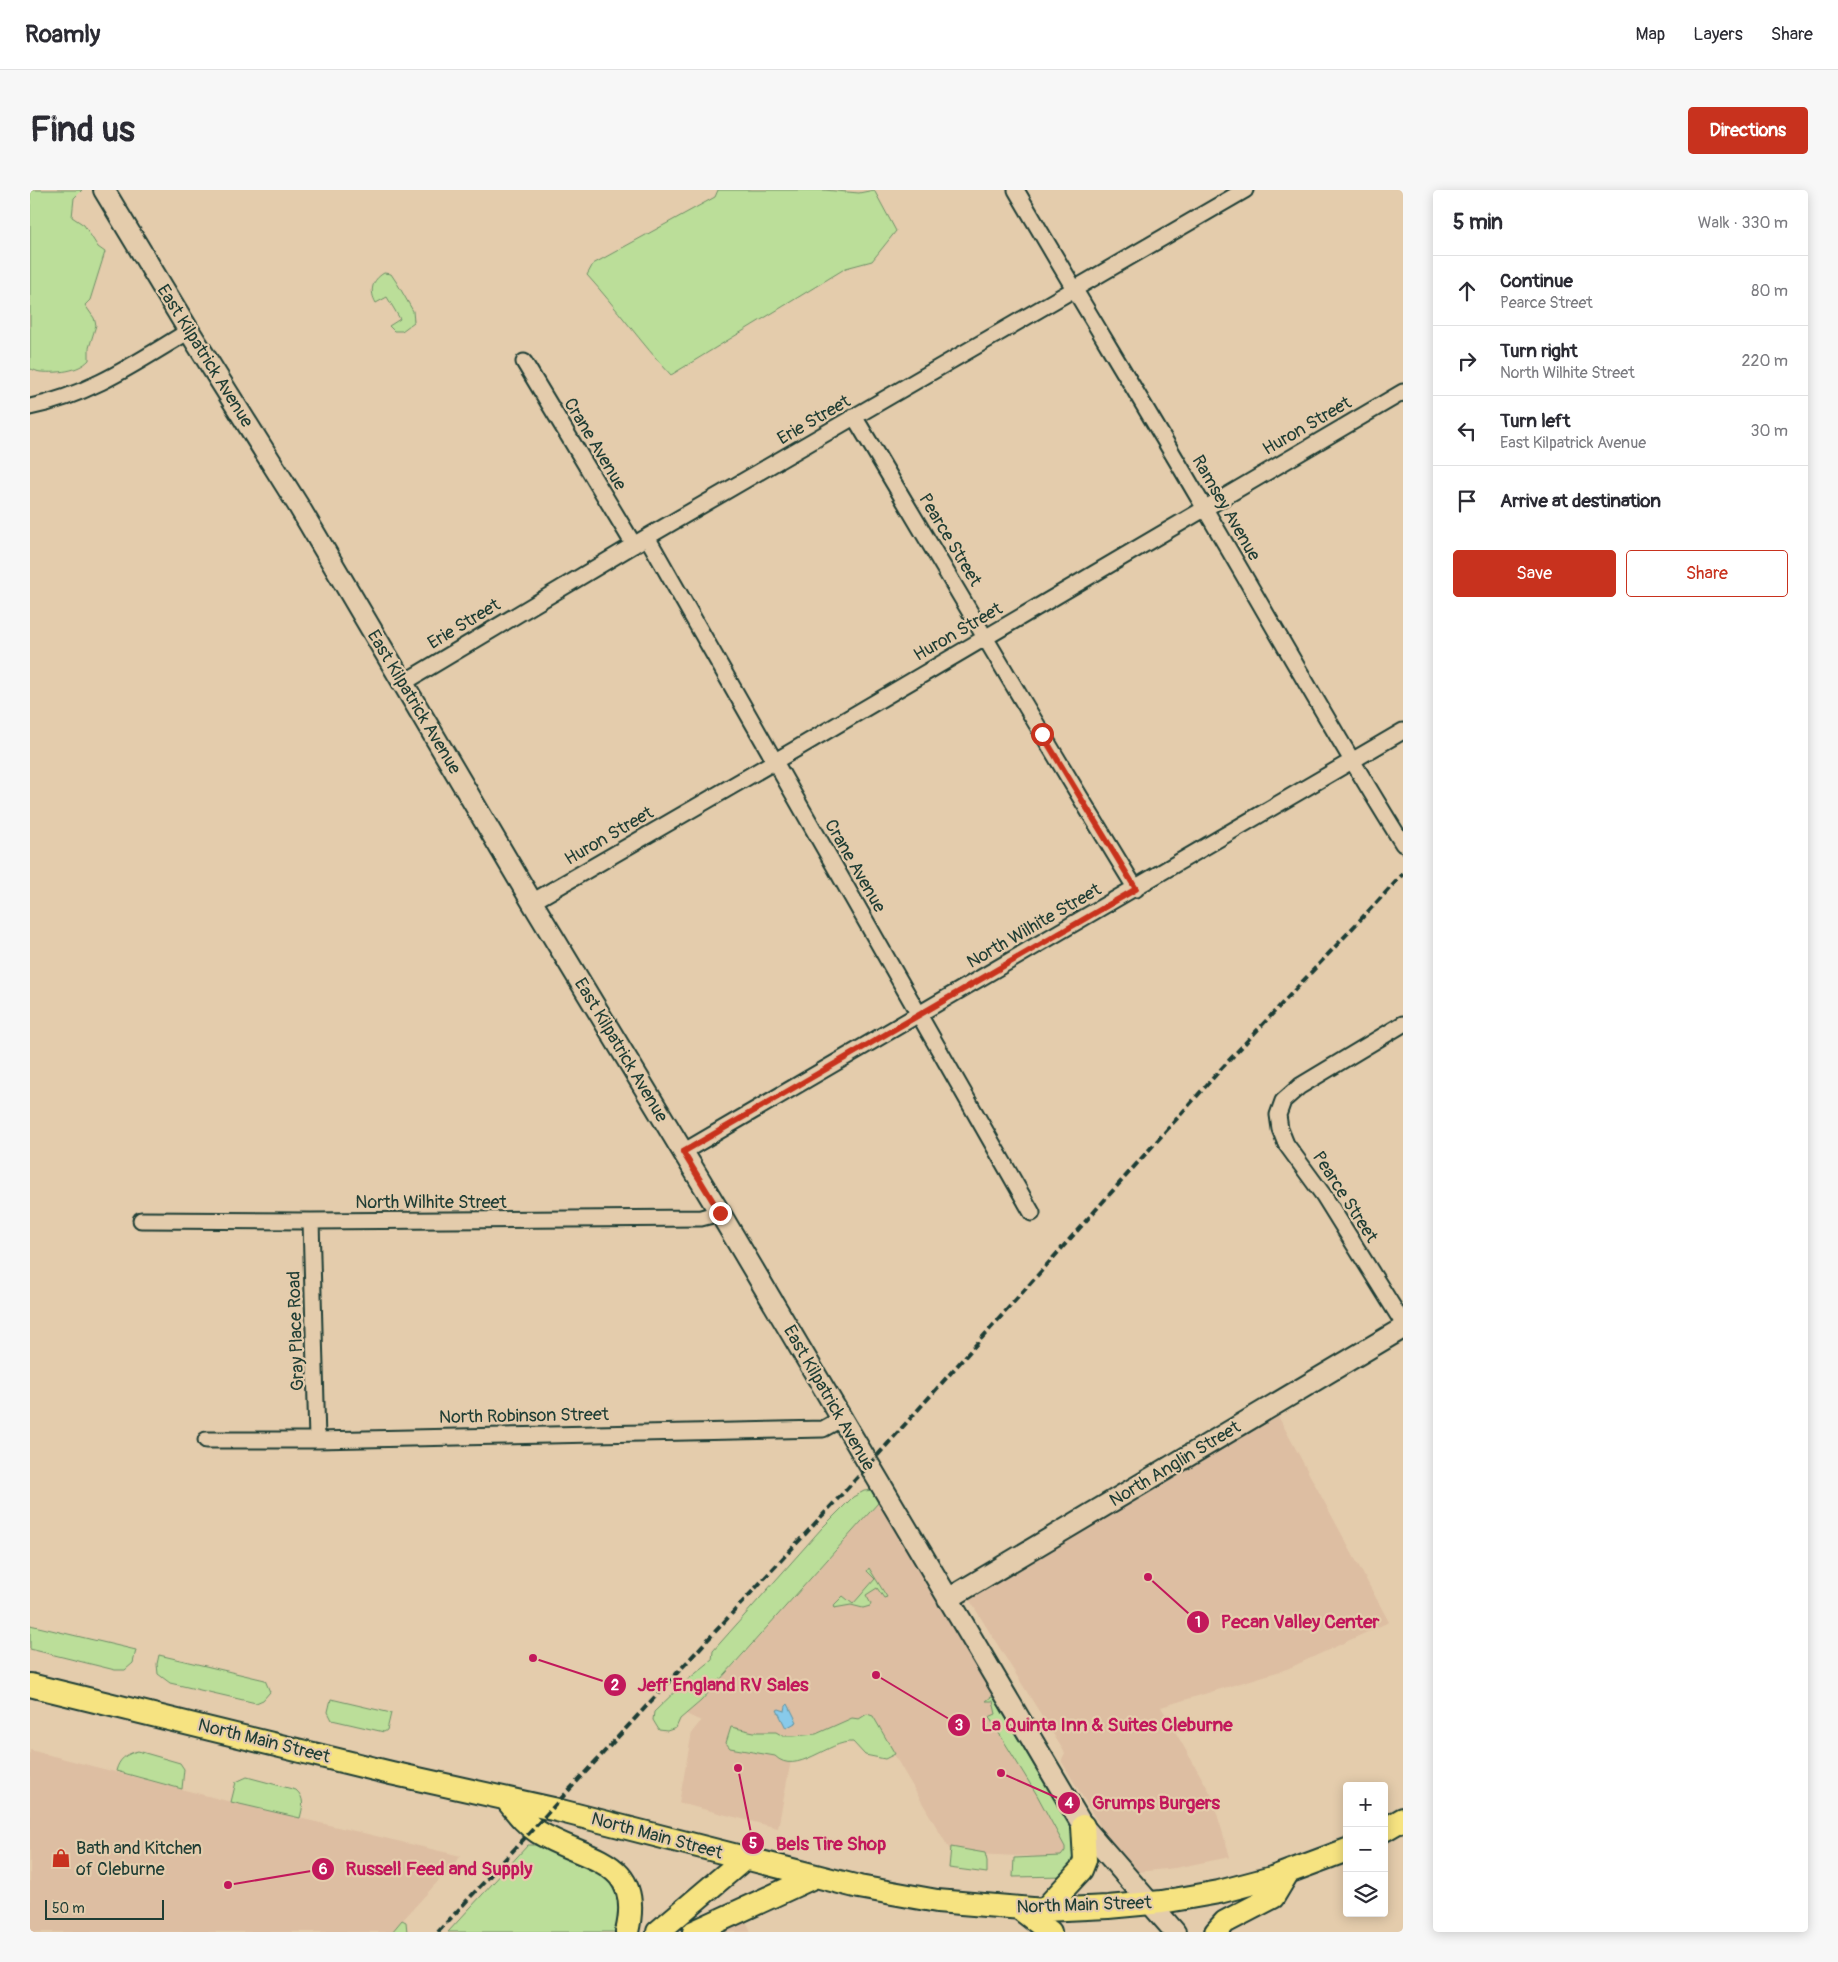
<!DOCTYPE html>
<meta charset="utf-8">
<style>
:root{--surface:#fff;--page:#f7f7f7;--text:#2b2b33;--muted:#7c7c81;--line:#e1e1e2;--accent:#c8321e}
body{margin:0;font-family:Pangolin,sans-serif;background:var(--page);color:var(--text)}
.controls{position:absolute;right:15px;bottom:15px;display:grid;overflow:hidden;border-radius:5px;box-shadow:0 2px 12px #0003}
.controls button{width:45px;height:45px;display:grid;place-items:center;padding:0;border:0;border-bottom:1px solid var(--line);background:var(--surface);color:var(--text);font:25px sans-serif}
.scale{position:absolute;left:15px;bottom:12px;width:119px;box-sizing:border-box;padding-left:5px;border:2px solid #1f3d34;border-top:0;font-size:14px;line-height:18px;white-space:nowrap;color:#1f3d34;-webkit-text-stroke:4px #e4ccac;paint-order:stroke}
.stop{position:absolute;width:15px;height:15px;margin:-11px;border:4px solid #c8321e;border-radius:50%;background:#fff}
.stop.end{background:#c8321e;border-color:#fff;box-shadow:0 1px 5px #0008}
.list{margin:0;padding:0;list-style:none}
h2{display:flex;justify-content:space-between;align-items:center;height:65px;margin:0;padding:0 20px;font-size:21px}
h2 small{font-size:16px;font-weight:400;color:var(--muted)}
.list li{display:grid;grid-template-columns:32px 1fr auto;gap:15px;align-items:center;box-sizing:border-box;height:70px;padding:0 20px;border-top:1px solid var(--line)}
.list b{display:block;font-size:19px;white-space:nowrap}
.list p{margin:0;font-size:16px;white-space:nowrap;color:var(--muted)}
.list em{font-size:16px;font-style:normal;color:var(--muted)}
.actions{display:flex;gap:10px;padding:15px 20px}
.actions a{flex:1;padding:11px 0;border:1px solid var(--accent);border-radius:5px;text-align:center;font-size:18px;color:var(--accent)}
.actions .main{background:var(--accent);color:#fff}
.icon{flex:none;width:28px;height:28px;fill:none;stroke:currentColor;stroke-width:2;stroke-linecap:round;stroke-linejoin:round}
.map{position:relative;flex:none;width:1373px;height:1742px;overflow:hidden;border-radius:5px}
header{display:flex;align-items:center;gap:30px;box-sizing:border-box;height:70px;padding:0 25px;background:var(--surface);border-bottom:1px solid var(--line)}
header strong{font-size:24px}
nav{display:flex;gap:28px;margin-inline-start:auto;font-size:18px}
.intro{display:flex;align-items:center;justify-content:space-between;box-sizing:border-box;height:120px;padding:0 30px}
h1{margin:0;font-size:35px}
.button{padding:12px 22px;border-radius:5px;background:var(--accent);color:#fff;font-size:18px;font-weight:700}
main{display:flex;gap:30px;padding:0 30px}
aside{flex:1;background:var(--surface);border-radius:5px;box-shadow:0 2px 12px #0003}
.map>svg:first-child{display:block}
</style>
<header>
<strong>Roamly</strong>
<nav><a>Map</a><a>Layers</a><a>Share</a></nav>
</header>
<div class="intro"><h1>Find us</h1><a class="button">Directions</a></div>
<main>
<div class="map">
<svg width="1373" height="1742" viewBox="0 0 1373 1742">
<rect width="100%" height="100%" fill="#e4ccac"/>
<filter id="ink" filterUnits="userSpaceOnUse"><feTurbulence type="fractalNoise" baseFrequency=".02" numOctaves="2"/><feDisplacementMap in="SourceGraphic" scale="10" xChannelSelector="R" yChannelSelector="G"/><feConvolveMatrix kernelMatrix="1 2 1 2 8 2 1 2 1" color-interpolation-filters="sRGB"/></filter>
<g filter="url(#ink)">
<path fill="#ddbea2" d="M1248 1226 1359 1432 1257 1479 1131 1517 1181 1604 1200 1667 1145 1678 1108 1682 1102 1680 1093 1675 1032 1572V1569L1035 1563 939 1409Z
M850 1311 943 1473 1049 1651 1036 1668 944 1664 920 1660 843 1529 762 1565 748 1638 649 1613 662 1542 671 1531 656 1524 671 1511 706 1473Z
M0 1560 201 1612 431 1666 362 1742H0Z
M715 1728 721 1742H678Z"/>
<path fill="#bbde99" stroke="#6d8e66" d="M0 0H52L44 8 42 27 54 35 68 57 75 62 60 110 55 115 64 128 66 135 59 158V170C48 182 27 183 11 182 7 182 3 179 0 179Z
M688 0H794L829 3 844 0 866 41 842 71 816 78 641 185C611 153 586 117 557 85L563 74 685 7Z
M354 83 361 84 367 93 383 121 384 132 372 141H364L359 136 370 129 357 107 346 113C339 101 342 90 354 83Z
M844 1300 848 1313 671 1511 650 1529 646 1538 637 1541 629 1540 623 1530 624 1522 655 1492 682 1470 683 1461 792 1338 823 1307 834 1301Z
M839 1378 857 1407 854 1408 847 1398 836 1405 841 1414 840 1416 833 1418 821 1415 804 1418 805 1414 813 1406 823 1414 845 1389 837 1381Z
M0 1435 106 1460 103 1473 95 1480H85L0 1459Z
M129 1465 235 1490 240 1502 233 1510 226 1513 140 1493 128 1484 127 1474Z
M961 1507 964 1508 1051 1656 1035 1686 983 1687 984 1668 1031 1666 1035 1661V1657L1007 1605 959 1527 966 1524 963 1511H956Z
M301 1509 361 1523 357 1540 354 1542 302 1530 298 1522Z
M837 1524 843 1526 865 1564 855 1569 835 1565 823 1552C799 1550 766 1587 745 1566L700 1558 696 1553 701 1537 724 1542H746L753 1546H764L786 1544 822 1528 829 1529Z
M108 1561 150 1573 154 1579 152 1599 86 1581C89 1569 96 1564 108 1561Z
M217 1587 266 1600C275 1608 273 1617 270 1628L201 1612 206 1592Z
M498 1655H504C534 1663 571 1669 584 1701 587 1707 590 1716 590 1723 589 1729 587 1736 586 1742H418Z
M921 1657 955 1663 957 1671V1683L919 1678Z
M372 1730 376 1732 377 1742H362Z"/>
<path fill="#88caea" stroke="#5e92a1" d="M758 1514 767 1532 756 1538 747 1520 749 1519 755 1521 756 1516Z"/>
<g fill="none" stroke-linecap="round" stroke-linejoin="round">
<g stroke="#1f3d34" stroke-width="19">
<path id="street" d="M986 0C1048 107 1113 212 1175 319 1241 431 1304 544 1373 654
M494 172 604 355
M0 217C60 205 107 172 159 141
M825 228C919 385 1010 543 1106 699
M617 347 1002 1023
M373 493 617 347 1215 0
M502 712 766 559 1373 202
M1373 834 1270 896 1253 911 1248 925 1250 939 1256 954 1294 1006 1373 1133
M653 962 1373 541
M111 1030 281 1031 671 1028 690 1023
M281 1031 287 1250
M176 1250H287L793 1239 811 1229"/>
</g>
<g stroke="#1f3d34" stroke-width="24">
<path id="secondary" d="M74 0 159 141 268 315 502 712 690 1023 1053 1636 1145 1742
M918 1409 1373 1138"/>
</g>
<g stroke="#1f3d34" stroke-width="26">
<path id="primary" d="M0 1495 361 1583 523 1619 829 1697 907 1711 1014 1720 1078 1717 1132 1712 1189 1702 1242 1688 1317 1660
M476 1609C486 1621 494 1633 508 1642 554 1671 615 1667 597 1742
M1354 1640 1373 1629
M989 1718 1020 1742
M1014 1720 1051 1680 1055 1670 1053 1636
M628 1742 714 1669
M664 1742 786 1686
M1186 1742 1195 1732 1243 1707 1258 1682"/>
</g>
<use href="#street" stroke="#e4ccac" stroke-width="15"/>
<use href="#secondary" stroke="#e4ccac" stroke-width="20"/>
<use href="#primary" stroke="#f6e381" stroke-width="22"/>
<path stroke="#1f3d34" stroke-width="4" stroke-dasharray="8 4" stroke-linecap="butt" d="M408 1742 838 1276 1191 879 1373 684"/>
</g>
</g>
<g fill="none" stroke-linecap="round" stroke-linejoin="round" filter="url(#ink)">
<path stroke="#c8321e" stroke-width="6" d="M690 1023 653 962 1106 699 1012 544"/>
</g>
<defs>
<g id="shop-bare" transform="scale(1.5)"><path d="M-5-2.5h2.3a2.7 3.5 0 0 1 5.4 0H5L5.5 6h-11ZM-1.5-2.5h3a1.5 2.3 0 0 0-3 0Z" fill="#c8321e" stroke="#e4ccac" stroke-width="2.5" paint-order="stroke"/></g>
</defs>
<g fill-rule="evenodd">
<use href="#shop-bare" x="31" y="1668"/>
</g>
<g text-anchor="middle" dominant-baseline="central" stroke-width="4.5" stroke-linejoin="round" paint-order="stroke">
<g font-size="18" fill="#1f3d34" stroke="#e4ccac">
<text transform="translate(175 166) rotate(58)">East Kilpatrick Avenue</text>
<text transform="translate(784 230) rotate(-30)">Erie Street</text>
<text transform="translate(1277 236) rotate(-30)">Huron Street</text>
<text transform="translate(565 254) rotate(59)">Crane Avenue</text>
<text transform="translate(1196 318) rotate(60)">Ramsey Avenue</text>
<text transform="translate(920 350) rotate(59)">Pearce Street</text>
<text transform="translate(434 434) rotate(-31)">Erie Street</text>
<text transform="translate(928 442) rotate(-30)">Huron Street</text>
<text transform="translate(384 512) rotate(59)">East Kilpatrick Avenue</text>
<text transform="translate(579 646) rotate(-30)">Huron Street</text>
<text transform="translate(825 676) rotate(60)">Crane Avenue</text>
<text transform="translate(1004 736) rotate(-30)">North Wilhite Street</text>
<text transform="translate(591 860) rotate(59)">East Kilpatrick Avenue</text>
<text transform="translate(1315 1007) rotate(57)">Pearce Street</text>
<text x="401" y="1012">North Wilhite Street</text>
<text transform="translate(266 1141) rotate(-92)">Gray Place Road</text>
<text transform="translate(799 1208) rotate(60)">East Kilpatrick Avenue</text>
<text transform="translate(494 1226) rotate(-1)">North Robinson Street</text>
<text transform="translate(1145 1274) rotate(-31)">North Anglin Street</text>
<text transform="translate(234 1551) rotate(14)">North Main Street</text>
<text transform="translate(627 1646) rotate(15)">North Main Street</text>
<text transform="translate(1054 1715) rotate(-2)">North Main Street</text>
</g>
<g font-size="18" fill="#1f3d34" stroke="#e4ccac" text-anchor="start">
<text x="46" y="1658">Bath and Kitchen<tspan x="46" dy="21">of Cleburne</tspan></text>
</g>
</g>
<path fill="none" stroke="#c2185b" stroke-width="2" d="M1118 1387L1168 1432M503 1468L585 1495M846 1485L929 1535M971 1583L1039 1613M708 1578L723 1653M198 1695L293 1679"/>
<g fill="#c2185b" stroke="#e4ccac" stroke-width="2">
<circle cx="1118" cy="1387" r="5"/>
<circle cx="503" cy="1468" r="5"/>
<circle cx="846" cy="1485" r="5"/>
<circle cx="971" cy="1583" r="5"/>
<circle cx="708" cy="1578" r="5"/>
<circle cx="198" cy="1695" r="5"/>
<circle cx="1168" cy="1432" r="12"/>
<circle cx="585" cy="1495" r="12"/>
<circle cx="929" cy="1535" r="12"/>
<circle cx="1039" cy="1613" r="12"/>
<circle cx="723" cy="1653" r="12"/>
<circle cx="293" cy="1679" r="12"/>
</g>
<g font-size="15" text-anchor="middle" font-weight="bold" fill="#fff">
<text x="1168" y="1437">1</text>
<text x="585" y="1500">2</text>
<text x="929" y="1540">3</text>
<text x="1039" y="1618">4</text>
<text x="723" y="1658">5</text>
<text x="293" y="1684">6</text>
</g>
<g font-size="19" text-anchor="middle" font-weight="bold" fill="#c2185b" stroke="#e4ccac" stroke-width="4.5" stroke-linejoin="round" paint-order="stroke">
<text x="1270" y="1438">Pecan Valley Center</text>
<text x="693" y="1501">Jeff England RV Sales</text>
<text x="1077" y="1541">La Quinta Inn &amp; Suites Cleburne</text>
<text x="1126" y="1619">Grumps Burgers</text>
<text x="801" y="1660">Bels Tire Shop</text>
<text x="409" y="1685">Russell Feed and Supply</text>
</g>
</svg>
<div class="controls">
<button>+</button>
<button>−</button>
<button><svg class="icon" aria-label="layers" viewBox="0 0 24 24"><path d="M12 4l9 5-9 5-9-5zM3 14l9 5 9-5"/></svg></button>
</div>
<div class="scale">50 m</div>
<div class="stop" style="left:1012px;top:544px"></div>
<div class="stop end" style="left:690px;top:1023px"></div>
</div>
<aside>
<h2>5 min<small>Walk · 330 m</small></h2>
<ul class="list">
<li><svg class="icon" aria-label="ahead" viewBox="0 0 24 24"><path d="M12 20V5M6 11l6-6 6 6"/></svg><div><b>Continue</b><p>Pearce Street</p></div><em>80 m</em></li>
<li><svg class="icon" aria-label="right" viewBox="0 0 24 24"><path d="M7 20v-9h11M14 6l5 5-5 5"/></svg><div><b>Turn right</b><p>North Wilhite Street</p></div><em>220 m</em></li>
<li><svg class="icon" aria-label="left" viewBox="0 0 24 24"><path d="M17 20v-9H6M10 6l-5 5 5 5"/></svg><div><b>Turn left</b><p>East Kilpatrick Avenue</p></div><em>30 m</em></li>
<li><svg class="icon" aria-label="arrive" viewBox="0 0 24 24"><path d="M6 21V4h12l-3 4 3 4H6"/></svg><div><b>Arrive at destination</b></div></li>
</ul>
<div class="actions"><a class="main">Save</a><a>Share</a></div>
</aside>
</main>
